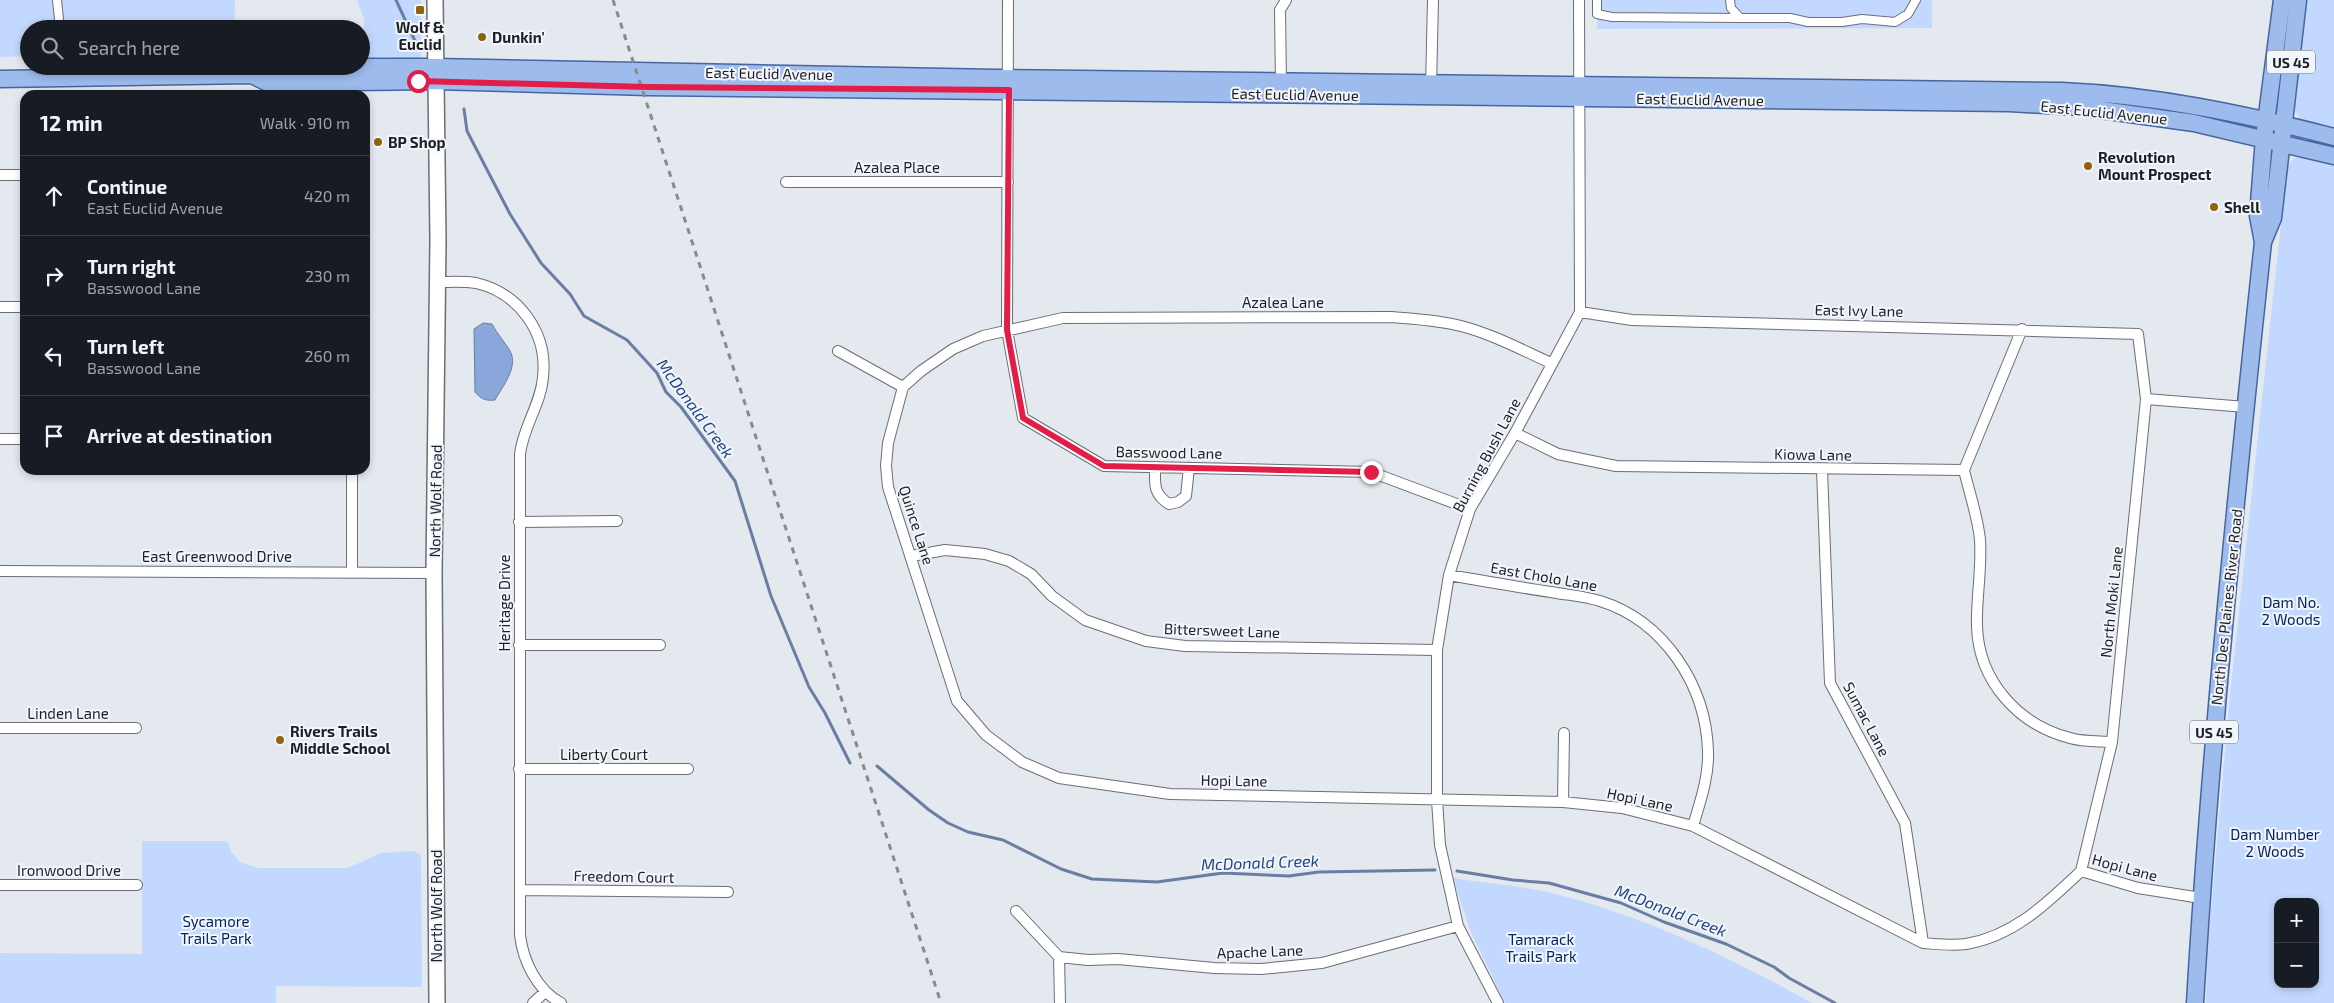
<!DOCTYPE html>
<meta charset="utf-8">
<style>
:root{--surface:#171b24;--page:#20242c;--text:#f1f3f6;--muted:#9ea1a6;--line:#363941}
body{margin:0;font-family:"Exo 2",sans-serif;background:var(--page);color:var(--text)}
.controls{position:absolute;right:15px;bottom:15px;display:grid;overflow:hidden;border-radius:10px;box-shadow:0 2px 8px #0003}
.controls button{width:45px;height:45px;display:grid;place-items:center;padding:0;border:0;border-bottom:1px solid var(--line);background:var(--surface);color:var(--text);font:25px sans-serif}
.stop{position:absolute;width:15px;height:15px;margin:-11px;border:4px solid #e11d48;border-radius:50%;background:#fff}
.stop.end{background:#e11d48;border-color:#fff;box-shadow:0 1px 5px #0008}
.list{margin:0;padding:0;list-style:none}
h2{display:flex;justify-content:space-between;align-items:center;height:65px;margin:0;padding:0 20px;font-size:21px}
h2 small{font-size:16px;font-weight:400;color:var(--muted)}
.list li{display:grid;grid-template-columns:32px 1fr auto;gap:15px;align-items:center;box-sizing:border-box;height:80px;padding:0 20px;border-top:1px solid var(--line)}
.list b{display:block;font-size:19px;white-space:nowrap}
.list p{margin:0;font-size:16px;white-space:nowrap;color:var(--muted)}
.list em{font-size:16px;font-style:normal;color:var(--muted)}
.icon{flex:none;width:28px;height:28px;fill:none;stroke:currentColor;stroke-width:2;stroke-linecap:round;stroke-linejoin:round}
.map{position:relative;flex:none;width:2334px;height:1003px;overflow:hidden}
.search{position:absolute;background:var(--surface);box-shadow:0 2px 8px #0003;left:20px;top:20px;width:350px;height:55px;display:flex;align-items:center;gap:12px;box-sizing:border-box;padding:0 18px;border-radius:28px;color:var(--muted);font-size:19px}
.panel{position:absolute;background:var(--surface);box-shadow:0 2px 8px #0003;left:20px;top:90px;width:350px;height:385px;border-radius:15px}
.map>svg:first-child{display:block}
</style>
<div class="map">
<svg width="2334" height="1003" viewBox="0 0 2334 1003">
<rect width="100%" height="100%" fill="#e4e8ef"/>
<path fill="#c3d8fe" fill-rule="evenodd" d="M0 0H235L234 29H29V56L0 57Z
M357 0H421V59L364 57V19Z
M1597 0H1932V28L1597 29Z
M2305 0H2334V131L2301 121 2294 109Z
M2300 155 2334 161V1003H2206L2207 955 2230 695 2287 168 2291 161ZM2278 902H2315V984H2278Z
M142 841H224L228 843 231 852 240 862 258 868H348L381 853 413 851 421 855 422 987 276 986V1003H0V953L142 954Z
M1453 878C1484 883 1516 885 1547 892 1638 913 1731 958 1812 1003H1505L1470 930Z"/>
<path fill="#89a7da" stroke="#697ea3" d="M483 323 492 324C497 334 505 342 510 351 519 367 502 387 495 400 485 401 481 399 475 392L474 329Z"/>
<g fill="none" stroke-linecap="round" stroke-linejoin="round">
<path stroke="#697ea3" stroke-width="3" d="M396 0 415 41
M464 109 467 131 510 214 541 263 570 294 584 316 627 340 657 373 666 392 681 407 735 481 771 596 809 687 825 713 850 763
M877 766 929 810 948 823 968 832 1003 840 1061 869 1092 879 1157 882 1223 873 1289 876 1319 872 1435 870
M1457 871 1513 880 1549 883 1621 903 1664 922 1726 944 1774 967 1789 978 1835 1003"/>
<g stroke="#6b6e75" stroke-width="10">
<path id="pedestrian" d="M57 0 60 29
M1597 0V14L1612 17 1740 18
M1730 0 1731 8 1740 18H1790L1808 22H1842L1862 19 1895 22 1908 14 1916 0"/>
</g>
<g stroke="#6b6e75" stroke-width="12">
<path id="minor" d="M1008 0 1007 330 1023 418 1104 466 1371 472 1470 509
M1281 87 1280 10 1286 0
M1431 87 1433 0
M0 175H25
M786 182H1008
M438 282C450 282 464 281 476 283 519 293 548 333 543 377 541 404 523 427 520 454V935C523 961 537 990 561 1003
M0 307H25
M1580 312 1632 320 2138 334 2146 399 2112 742 2081 871
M838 351 903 387
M1551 363C1522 350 1492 334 1461 326 1438 320 1415 319 1392 317L1063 318 983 336 953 349 921 371 903 387 888 443 886 466 888 487 957 701 986 735 1022 762 1059 778 1170 794 1563 802 1622 808 1693 826 1923 943C1937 944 1952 946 1966 944 2014 936 2047 903 2081 871L2138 888 2201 898
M2146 399 2246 407
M1515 433 1558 454 1616 466 1964 470
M0 439H25
M1155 467C1155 484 1153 494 1169 504L1178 502 1186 496 1189 468
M352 470V571
M1822 470 1830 683 1905 823 1923 943
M1964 470C1969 492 1978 517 1980 540 1982 570 1976 598 1977 627 1979 682 2019 725 2070 738 2083 742 2099 741 2112 742
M1964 470 2022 329
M519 522 617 521
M912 556 945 550 985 554 1009 561 1031 574 1052 596 1085 620 1146 641 1185 646 1437 650
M0 571 434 573
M1449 575C1483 581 1517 587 1551 592 1567 595 1584 596 1600 601 1664 621 1706 685 1708 751 1709 777 1700 802 1693 826
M519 645H660
M0 728H136
M519 769H688
M1563 802 1564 733
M0 885H137
M520 890 728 892
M1016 911 1059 957 1060 1003
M1059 957 1088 960 1118 959 1214 968 1261 969 1322 963 1458 926
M533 1003 545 992
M1498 1003 1458 926 1440 845 1437 800V650L1449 575 1470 509 1515 433 1580 312 1579 0"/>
</g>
<g stroke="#6b6e75" stroke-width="18">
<path id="secondary" d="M435 0 438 240 434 573 437 1003"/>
</g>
<g stroke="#47669f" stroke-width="19">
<path id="primary" d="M252 75 267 67H436L996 78 2062 91C2154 95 2245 114 2334 137
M0 79 252 75 268 83 436 81 648 87 2009 103 2080 107 2194 123 2334 156
M2263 242 2258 216 2264 138 2282 0
M2195 1003C2210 749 2236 495 2263 242L2273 218 2298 0"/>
</g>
<use href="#pedestrian" stroke="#fff" stroke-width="8"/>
<use href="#minor" stroke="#fff" stroke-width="10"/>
<use href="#secondary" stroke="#fff" stroke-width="15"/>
<use href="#primary" stroke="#9ebbee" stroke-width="16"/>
<path stroke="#888a8f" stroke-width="3" stroke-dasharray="6 6" stroke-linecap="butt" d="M613 0 941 1003"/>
</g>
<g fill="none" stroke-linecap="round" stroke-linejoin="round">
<path stroke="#e11d48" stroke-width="6" d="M418 81 648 87 1009 90 1007 330 1023 418 1104 466 1371 472"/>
</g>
<g fill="#92630f" stroke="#f1f5fc" stroke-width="2">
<rect x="415" y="5" width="10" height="10" rx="2.5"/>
<circle cx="482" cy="37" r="5"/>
<circle cx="378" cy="142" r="5"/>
<circle cx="2088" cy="166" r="5"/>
<circle cx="2214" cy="207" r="5"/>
<circle cx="280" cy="740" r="5"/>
</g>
<g text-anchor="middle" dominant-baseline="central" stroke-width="4" stroke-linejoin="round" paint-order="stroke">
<g fill="#f1f5fc" stroke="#5d5f63" stroke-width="1">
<rect x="2267" y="50.5" width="48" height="23" rx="4"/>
<rect x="2190" y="720.5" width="48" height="23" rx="4"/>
</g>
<g font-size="14" font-weight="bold" fill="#1e1f22">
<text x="2291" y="62">US 45</text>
<text x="2214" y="732">US 45</text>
</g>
<g font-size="15" font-weight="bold" fill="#1e1f22" stroke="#f1f5fc" text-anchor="start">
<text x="420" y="27" text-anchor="middle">Wolf &amp;<tspan x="420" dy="17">Euclid</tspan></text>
<text x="492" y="37">Dunkin'</text>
<text x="388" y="142">BP Shop</text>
<text x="2098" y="157">Revolution<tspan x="2098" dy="17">Mount Prospect</tspan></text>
<text x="2224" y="207">Shell</text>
<text x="290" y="731">Rivers Trails<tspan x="290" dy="17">Middle School</tspan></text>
</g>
<g font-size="15" fill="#1e1f22" stroke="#f1f5fc">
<text transform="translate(769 73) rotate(1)">East Euclid Avenue</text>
<text transform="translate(1295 94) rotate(1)">East Euclid Avenue</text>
<text transform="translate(1700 99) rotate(1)">East Euclid Avenue</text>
<text transform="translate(2104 112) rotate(6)">East Euclid Avenue</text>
<text x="897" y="167">Azalea Place</text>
<text x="1283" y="302">Azalea Lane</text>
<text transform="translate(1859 310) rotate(1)">East Ivy Lane</text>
<text transform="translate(1169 452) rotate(1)">Basswood Lane</text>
<text transform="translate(1813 454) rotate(1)">Kiowa Lane</text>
<text transform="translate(1486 455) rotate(-62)">Burning Bush Lane</text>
<text transform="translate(435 501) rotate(-89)">North Wolf Road</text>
<text transform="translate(917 525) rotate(72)">Quince Lane</text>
<text x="217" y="556">East Greenwood Drive</text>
<text transform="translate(1544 576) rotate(10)">East Cholo Lane</text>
<text transform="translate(2111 602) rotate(-84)">North Moki Lane</text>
<text transform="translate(504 603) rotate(-90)">Heritage Drive</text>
<text transform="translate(2226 607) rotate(-84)">North Des Plaines River Road</text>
<text transform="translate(1222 630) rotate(2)">Bittersweet Lane</text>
<text x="68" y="713">Linden Lane</text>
<text transform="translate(1867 719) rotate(62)">Sumac Lane</text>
<text x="604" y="754">Liberty Court</text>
<text transform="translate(1234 780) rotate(1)">Hopi Lane</text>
<text transform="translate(1640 799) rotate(12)">Hopi Lane</text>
<text transform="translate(2125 867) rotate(15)">Hopi Lane</text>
<text x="69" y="870">Ironwood Drive</text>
<text transform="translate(624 876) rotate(1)">Freedom Court</text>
<text transform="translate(436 906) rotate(-90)">North Wolf Road</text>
<text transform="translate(1260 951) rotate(-2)">Apache Lane</text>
</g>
<g font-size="15" fill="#052561" stroke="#f1f5fc">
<text x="2291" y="602">Dam No.<tspan x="2291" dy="17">2 Woods</tspan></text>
<text x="2275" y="834">Dam Number<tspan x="2275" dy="17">2 Woods</tspan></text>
<text x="216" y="921">Sycamore<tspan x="216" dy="17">Trails Park</tspan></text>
<text x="1541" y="939">Tamarack<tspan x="1541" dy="17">Trails Park</tspan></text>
</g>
<g font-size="16" font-style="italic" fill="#224483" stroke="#f1f5fc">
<text transform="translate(696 408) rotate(54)">McDonald Creek</text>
<text transform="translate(1260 862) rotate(-2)">McDonald Creek</text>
<text transform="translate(1671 910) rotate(21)">McDonald Creek</text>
</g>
</g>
</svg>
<div class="controls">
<button>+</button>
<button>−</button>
</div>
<div class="stop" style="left:418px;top:81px"></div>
<div class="stop end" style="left:1371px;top:472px"></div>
<div class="search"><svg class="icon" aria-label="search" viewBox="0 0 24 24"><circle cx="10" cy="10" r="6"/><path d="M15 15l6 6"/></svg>Search here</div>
<section class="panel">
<h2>12 min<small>Walk · 910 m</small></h2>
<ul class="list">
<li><svg class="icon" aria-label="ahead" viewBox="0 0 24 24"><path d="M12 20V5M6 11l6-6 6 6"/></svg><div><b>Continue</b><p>East Euclid Avenue</p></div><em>420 m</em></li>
<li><svg class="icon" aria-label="right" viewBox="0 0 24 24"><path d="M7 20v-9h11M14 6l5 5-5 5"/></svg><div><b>Turn right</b><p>Basswood Lane</p></div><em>230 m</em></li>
<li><svg class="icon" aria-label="left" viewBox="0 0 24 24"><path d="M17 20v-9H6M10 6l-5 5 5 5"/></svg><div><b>Turn left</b><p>Basswood Lane</p></div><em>260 m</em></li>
<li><svg class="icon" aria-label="arrive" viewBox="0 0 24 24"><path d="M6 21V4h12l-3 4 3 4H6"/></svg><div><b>Arrive at destination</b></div></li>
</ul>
</section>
</div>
